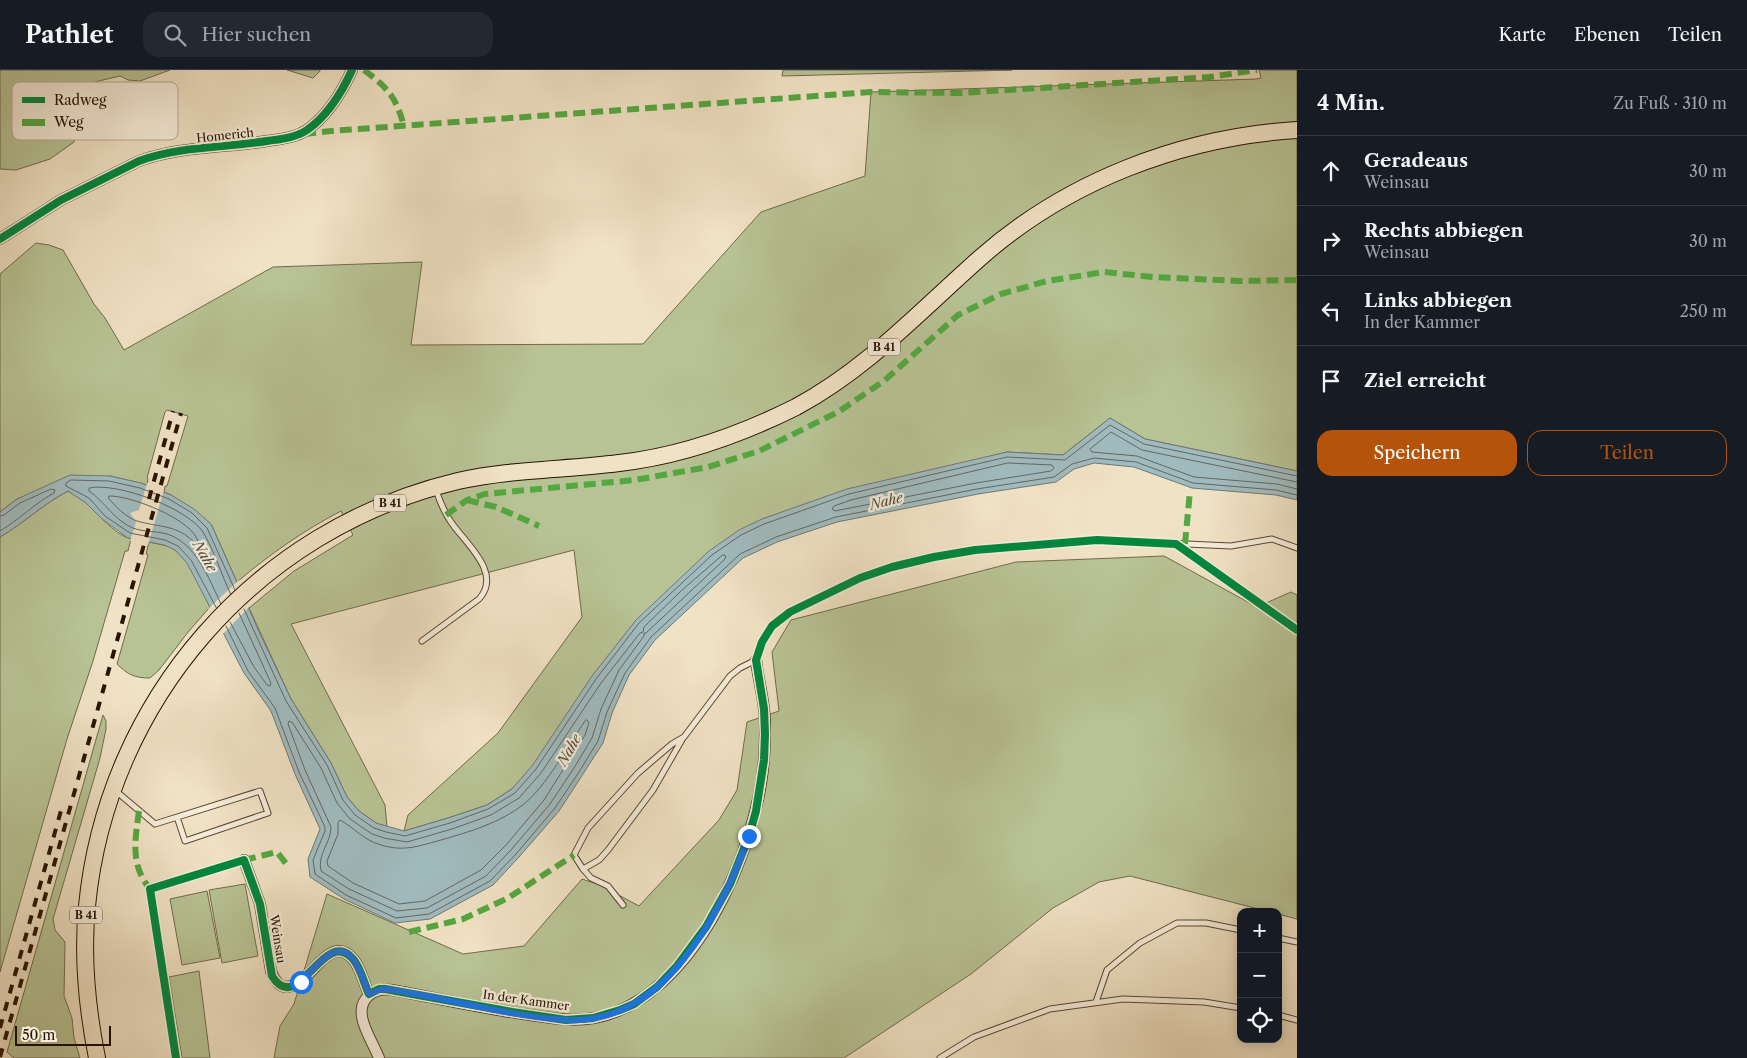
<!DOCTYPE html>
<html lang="de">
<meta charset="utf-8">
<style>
:root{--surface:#171b24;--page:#242831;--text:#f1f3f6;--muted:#9ea1a6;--line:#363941;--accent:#b45309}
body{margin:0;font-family:"Libre Caslon Text",serif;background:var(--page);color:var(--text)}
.controls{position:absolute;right:15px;bottom:15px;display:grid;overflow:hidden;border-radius:10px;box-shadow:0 2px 12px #0003}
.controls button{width:45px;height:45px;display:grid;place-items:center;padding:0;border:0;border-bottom:1px solid var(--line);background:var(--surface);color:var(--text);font:25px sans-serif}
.scale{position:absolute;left:15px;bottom:12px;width:96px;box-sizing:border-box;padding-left:5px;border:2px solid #261300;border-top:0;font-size:14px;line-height:18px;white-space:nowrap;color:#261300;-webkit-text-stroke:4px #f5ecd9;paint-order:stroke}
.stop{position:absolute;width:15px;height:15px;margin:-11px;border:4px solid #1a73e8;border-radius:50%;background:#fff}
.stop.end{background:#1a73e8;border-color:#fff;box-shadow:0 1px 5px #0008}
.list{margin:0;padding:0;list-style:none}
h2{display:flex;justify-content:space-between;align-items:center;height:65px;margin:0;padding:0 20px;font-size:21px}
h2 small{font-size:16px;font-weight:400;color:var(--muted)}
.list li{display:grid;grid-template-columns:32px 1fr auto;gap:15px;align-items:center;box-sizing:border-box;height:70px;padding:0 20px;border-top:1px solid var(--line)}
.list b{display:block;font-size:19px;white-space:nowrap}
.list p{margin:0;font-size:16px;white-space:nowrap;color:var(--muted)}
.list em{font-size:16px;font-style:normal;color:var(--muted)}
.actions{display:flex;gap:10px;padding:15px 20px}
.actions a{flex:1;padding:11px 0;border:1px solid var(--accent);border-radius:15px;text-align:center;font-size:18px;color:var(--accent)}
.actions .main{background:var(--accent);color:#fff}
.icon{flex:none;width:28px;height:28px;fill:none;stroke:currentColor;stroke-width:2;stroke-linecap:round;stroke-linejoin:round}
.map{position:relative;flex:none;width:1297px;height:988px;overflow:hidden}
header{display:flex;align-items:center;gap:30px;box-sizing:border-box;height:70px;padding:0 25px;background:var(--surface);border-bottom:1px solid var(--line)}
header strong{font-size:24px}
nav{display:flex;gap:28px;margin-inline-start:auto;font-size:18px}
.search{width:350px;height:45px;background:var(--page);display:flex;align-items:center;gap:12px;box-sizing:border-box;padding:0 18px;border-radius:15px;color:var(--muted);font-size:19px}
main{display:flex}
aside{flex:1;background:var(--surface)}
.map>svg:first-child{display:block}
</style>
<header>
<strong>Pathlet</strong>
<div class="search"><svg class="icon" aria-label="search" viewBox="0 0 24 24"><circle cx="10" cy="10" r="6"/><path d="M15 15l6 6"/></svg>Hier suchen</div>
<nav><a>Karte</a><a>Ebenen</a><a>Teilen</a></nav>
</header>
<main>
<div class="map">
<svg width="1297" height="988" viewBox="0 0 1297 988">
<rect width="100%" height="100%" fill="#f0e2c4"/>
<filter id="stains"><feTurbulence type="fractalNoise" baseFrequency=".004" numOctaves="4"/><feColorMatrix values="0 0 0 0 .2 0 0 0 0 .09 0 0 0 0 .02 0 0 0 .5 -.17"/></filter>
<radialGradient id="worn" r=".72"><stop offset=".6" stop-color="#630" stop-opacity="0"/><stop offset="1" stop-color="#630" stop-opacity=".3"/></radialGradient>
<path fill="#b8c395" stroke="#6f6b4a" d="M0 0H170L140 11 128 10 120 6 82 15 75 25 74 34 77 64 74 72 50 89 16 100 0 99Z
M287 0H320V1L313 8Z
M783 0H1012L782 6Z
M1259 0H1297V401L1145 369 1110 348 1063 385 1007 382 762 449 512 719 487 735 448 748 404 761 408 745 498 663 582 547 574 480 291 554 385 735 387 757 376 753 359 741 347 727 331 693 291 629 249 538 294 501 353 465 341 441C303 461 270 484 237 512L211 454 171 425 164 422 165 416H167L188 346 167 340 165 342 147 408 148 409 147 415 110 406 17 429 0 442V204L36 173 49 175 63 180 94 234 105 248 124 280 273 197 422 192 411 275 643 274 761 142 865 106 871 22 1256 9 1261 8Z
M68 421C74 425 80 428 85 432 100 444 111 463 131 469L128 481H125L93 591 67 669 0 902V467C24 453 43 434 68 421Z
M149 472C158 474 168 475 175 480 192 493 201 519 210 537L189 561 159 600 150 608C135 608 128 605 117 594L148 485 146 484Z
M1164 486 1257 537 1291 522 1297 525V849L1278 844V842H1270L1130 806 1099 812 1053 838 971 904 844 988H274L280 956 294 934 327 824 463 884 524 876 582 809 600 815 639 836 719 750 737 720 747 652 779 641 772 582 791 550 1016 492Z
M103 645 106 651V659L100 688 53 849 55 860 65 872 64 926 72 948 74 968 80 988H14L7 982Z
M245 814 258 886 222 893 209 820Z
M207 821 220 888 182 895 170 829Z
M199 901 210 988H182L169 907Z"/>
<path fill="#a0bbbf" stroke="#6f7873" d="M1110 348 1145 369 1297 401V430L1276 425 1192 418 1134 397 1094 393 1074 399 1056 412 978 424 837 452 777 472 743 488 655 570 629 605 612 643 603 673 583 704 559 741 519 787 493 815 430 849 395 853 344 829 310 807 308 789 320 759 295 704 271 641 244 603 187 493 175 480 164 475 128 468 102 449 86 433 68 421C43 434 24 453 0 467V442L17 429 70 405 110 406 141 413 171 425 194 439 211 454 261 566 291 629 331 693 347 727 359 741 376 753 404 761 448 748 487 735 512 719 532 696 592 606 636 550 709 481 739 460 762 449 847 419 1007 382 1063 385Z"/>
<path fill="#f0e2c4" d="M147 413 164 420 148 475 130 471 136 452 130 443 139 440Z
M239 510 250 536 222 565 208 539Z"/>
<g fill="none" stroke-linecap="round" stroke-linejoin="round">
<path stroke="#636760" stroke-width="1" d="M1008 393 1052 395 1054 398 1051 401 976 413 835 441 832 439 834 436 851 430Z
M1297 412 1142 380 1111 362 1090 379 1092 382 1137 386 1194 407 1277 414 1297 419
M109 426C130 425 194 450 198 472L195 473C176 454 161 458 137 451 127 448 116 437 109 429Z
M0 446 4 445 20 433 51 419 55 420 54 423C35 433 19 450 0 461
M723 485 726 486 725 489 646 563H644V566L619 600 601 639 592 668 574 698 550 734 511 780 486 806 427 838 397 841 349 819 321 801C317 784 331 773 331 757L305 700 288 654 289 651 292 652 321 698 337 733 350 749 372 764 384 768 407 772 452 759 491 745 519 728 541 703 601 613 640 563 643 562 644 557 681 521Z
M221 534C209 509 196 473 167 464 156 461 143 462 133 458 115 451 104 431 89 421V418C117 412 187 438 203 462 214 480 222 506 231 525
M217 539 191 490 178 476 165 470 130 463 105 446 89 428 66 416V413L71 410 109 411 140 418 169 429 192 443 207 458 235 520
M244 539 286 631 327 695 343 730 355 745 374 758 386 762 405 766 450 753 488 739 515 723 536 699 596 609 639 553 712 485 741 465 764 454 849 424 1007 387 1065 390 1110 355 1144 374 1297 406
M230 552 254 597 267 615 270 616 271 613 239 543
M226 556 248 601 275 638 299 702 325 757V761L313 790 315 804 346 825 396 848 429 844 490 811 516 784 555 738 579 702 598 671 607 642 625 603 651 567 740 484 776 467 836 447 977 419 1054 407 1072 394 1094 388 1136 392 1193 413 1276 420 1297 425
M587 650 589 653 585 665 544 730 506 775 481 800 425 831 399 834 353 813 328 796 327 791 338 764V752L340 750C355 758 363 770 381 775 404 782 419 776 441 770 469 762 500 753 524 734 547 715 568 676 585 651Z"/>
<g stroke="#584731" stroke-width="7">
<path id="lane" d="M422 571 479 529C503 503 465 473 451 452 444 442 440 432 436 420
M117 722 155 754 260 721 268 743 185 771 177 747
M583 799 599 790 608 780 653 720 683 668
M623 835 608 816 591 808 583 799 574 785 588 758 638 703 672 674 684 667 730 606 740 598 756 590C760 569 773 554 790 542L860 508 892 497 934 487 975 480 1097 470 1231 476 1272 469 1297 478
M1278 868 1297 872
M1096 932 1107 900 1140 873 1177 853H1206L1241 860
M1278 945 1297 950
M176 988 150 819 244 790
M940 988 974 967 1050 939 1123 929 1204 932 1241 938"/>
</g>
<g stroke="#584731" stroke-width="12">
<path id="street" d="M0 169 61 130 139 91C179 76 225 78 267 71 280 69 295 68 307 60 327 46 342 22 352 0
M244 790 260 834 271 901C273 907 276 913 282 916 308 925 327 859 353 889 361 898 364 914 369 924
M379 988C374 975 364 960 362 947 359 928 374 917 392 920 437 928 483 939 530 945 551 948 572 952 594 948 693 931 758 778 764 688 765 672 766 655 764 639 762 622 758 607 756 590"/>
</g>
<g stroke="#261300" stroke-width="18">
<path id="primary" d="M97 988C87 938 82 887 87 836 107 630 256 459 458 411 511 399 565 400 619 393 681 386 740 365 796 337 867 299 920 241 980 188 1067 111 1182 67 1297 60"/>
</g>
<use href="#lane" stroke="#f5ecd9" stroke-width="5"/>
<use href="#street" stroke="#f5ecd9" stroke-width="10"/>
<use href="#primary" stroke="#f0e2c4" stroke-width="16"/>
<path stroke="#261300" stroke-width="4" stroke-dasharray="9 9" stroke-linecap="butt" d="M149 429 173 341
M0 958 62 737
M0 987 181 343"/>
<path stroke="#53a840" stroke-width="6" stroke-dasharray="12 6" stroke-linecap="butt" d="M364 0C388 18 396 27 404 56
M304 64 331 61 871 22 961 23 1210 7 1257 0
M467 430 496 437 539 456
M446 445 467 430 485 424 635 410 708 397 759 381 838 342 884 311 958 245 1001 224 1047 211 1104 202 1153 207 1239 211 1297 210
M1185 474 1190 421
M139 741C135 770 130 795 150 819
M244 790 277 782 288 796
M409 862 463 849 508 828 574 785"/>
<g stroke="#f5ecd9" stroke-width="11">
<path id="cycleway" d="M0 169 61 130 139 91C179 76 225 78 267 71 280 69 295 68 307 60 327 46 342 22 352 0
M176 988 150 819 244 790 260 834 272 906C298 948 324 855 353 889 361 898 364 914 369 924L379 919H385L512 942 566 950 593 948 620 940 634 934 657 917 677 896 706 857 730 814 749 766 756 741 764 690 765 664 764 639 756 590 762 572 772 556 790 542 860 508 892 497 934 487 975 480 1097 470 1176 474 1297 560"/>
</g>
<use href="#cycleway" stroke="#00873e" stroke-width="8"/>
</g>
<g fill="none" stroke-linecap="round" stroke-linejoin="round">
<path stroke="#1a73e8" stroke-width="6" d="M301 912C313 899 339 864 355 892 361 902 365 914 369 924L379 920 385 919C445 927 505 946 566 950 663 956 721 844 749 766"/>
</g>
<g text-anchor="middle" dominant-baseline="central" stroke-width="4.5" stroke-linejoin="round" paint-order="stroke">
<g fill="#f5ecd9" stroke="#645441" stroke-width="1">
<rect x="868" y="268.5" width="32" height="17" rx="4"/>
<rect x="374" y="424.5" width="32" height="17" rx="4"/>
<rect x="70" y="836.5" width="32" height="17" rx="4"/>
</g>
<g font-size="11" font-weight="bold" fill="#261300">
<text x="884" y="277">B 41</text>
<text x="390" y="433">B 41</text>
<text x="86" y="845">B 41</text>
</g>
<g font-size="12" fill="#261300" stroke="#f5ecd9">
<text transform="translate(225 65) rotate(-6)">Homerich</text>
<text transform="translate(278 869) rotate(81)">Weinsau</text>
<text transform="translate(526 930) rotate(8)">In der Kammer</text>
</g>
<g font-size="14" font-style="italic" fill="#514e43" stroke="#f5ecd9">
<text transform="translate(886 431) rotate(-14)">Nahe</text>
<text transform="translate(205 486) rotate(60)">Nahe</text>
<text transform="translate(569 680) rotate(-60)">Nahe</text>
</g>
</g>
<rect x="12" y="12" width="166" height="58" rx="8" fill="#f5ecd9" stroke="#b7ab98" stroke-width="1"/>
<rect x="22" y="27" width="23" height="6" fill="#00873e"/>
<rect x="22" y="49" width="23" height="7" fill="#53a840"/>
<g font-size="14" fill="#261300">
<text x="54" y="35">Radweg</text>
<text x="54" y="57">Weg</text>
</g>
<rect width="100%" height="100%" filter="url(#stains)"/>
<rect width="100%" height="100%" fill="url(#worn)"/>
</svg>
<div class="controls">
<button>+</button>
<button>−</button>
<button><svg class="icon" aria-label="locate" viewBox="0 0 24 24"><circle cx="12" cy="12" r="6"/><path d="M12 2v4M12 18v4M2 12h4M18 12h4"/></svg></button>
</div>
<div class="scale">50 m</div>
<div class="stop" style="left:301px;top:912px"></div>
<div class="stop end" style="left:749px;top:766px"></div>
</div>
<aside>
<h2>4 Min.<small>Zu Fuß · 310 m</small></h2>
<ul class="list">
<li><svg class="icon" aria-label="ahead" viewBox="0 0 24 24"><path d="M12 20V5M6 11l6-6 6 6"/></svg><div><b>Geradeaus</b><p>Weinsau</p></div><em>30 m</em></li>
<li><svg class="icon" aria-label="right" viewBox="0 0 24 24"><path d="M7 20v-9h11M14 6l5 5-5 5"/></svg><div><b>Rechts abbiegen</b><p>Weinsau</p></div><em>30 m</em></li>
<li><svg class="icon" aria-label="left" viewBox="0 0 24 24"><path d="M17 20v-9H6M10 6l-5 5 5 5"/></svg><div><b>Links abbiegen</b><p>In der Kammer</p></div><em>250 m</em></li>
<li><svg class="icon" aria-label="arrive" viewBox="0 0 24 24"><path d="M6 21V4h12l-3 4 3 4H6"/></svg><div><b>Ziel erreicht</b></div></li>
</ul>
<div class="actions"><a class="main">Speichern</a><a>Teilen</a></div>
</aside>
</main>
